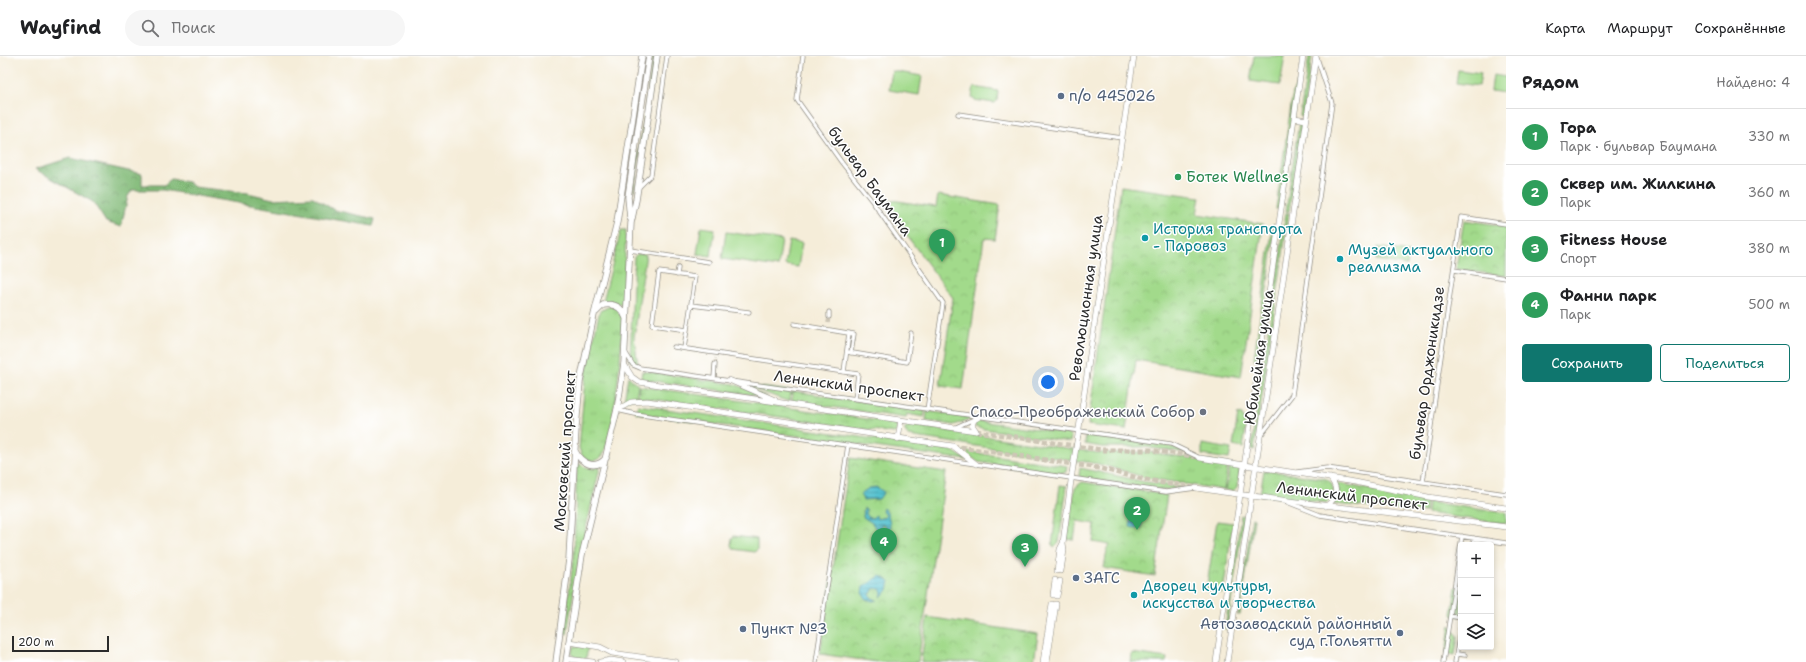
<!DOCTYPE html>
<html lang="ru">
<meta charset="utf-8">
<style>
:root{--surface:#fff;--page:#f6f6f6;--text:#202124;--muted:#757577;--line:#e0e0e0;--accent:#0f766e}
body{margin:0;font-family:"Shantell Sans",sans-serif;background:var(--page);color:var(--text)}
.controls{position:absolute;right:12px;bottom:12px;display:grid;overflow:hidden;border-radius:4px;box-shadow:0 2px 6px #0003}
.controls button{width:36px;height:36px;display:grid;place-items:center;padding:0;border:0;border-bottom:1px solid var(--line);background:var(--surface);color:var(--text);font:20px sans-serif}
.scale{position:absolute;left:12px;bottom:10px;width:97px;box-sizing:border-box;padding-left:4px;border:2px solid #2b2b2b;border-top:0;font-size:11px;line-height:14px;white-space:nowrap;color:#2b2b2b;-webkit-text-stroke:3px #fff;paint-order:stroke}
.you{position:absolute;left:1048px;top:326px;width:14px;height:14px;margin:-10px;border:3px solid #fff;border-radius:50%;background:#1a73e8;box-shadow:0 0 0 6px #1a73e833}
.badge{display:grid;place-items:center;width:26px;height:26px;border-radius:50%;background:var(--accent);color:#fff;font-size:13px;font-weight:700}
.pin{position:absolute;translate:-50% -33px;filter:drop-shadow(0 1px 2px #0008)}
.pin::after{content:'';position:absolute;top:21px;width:14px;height:12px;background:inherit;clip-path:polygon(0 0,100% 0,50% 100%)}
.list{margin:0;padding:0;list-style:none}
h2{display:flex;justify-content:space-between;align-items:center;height:52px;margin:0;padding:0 16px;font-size:17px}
h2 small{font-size:13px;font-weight:400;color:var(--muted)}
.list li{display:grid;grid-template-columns:26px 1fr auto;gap:12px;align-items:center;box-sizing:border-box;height:56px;padding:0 16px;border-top:1px solid var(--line)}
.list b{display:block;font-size:15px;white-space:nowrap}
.list p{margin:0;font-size:13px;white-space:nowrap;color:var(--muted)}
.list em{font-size:13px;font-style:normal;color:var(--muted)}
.actions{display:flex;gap:8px;padding:12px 16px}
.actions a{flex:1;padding:9px 0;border:1px solid var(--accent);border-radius:4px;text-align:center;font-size:14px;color:var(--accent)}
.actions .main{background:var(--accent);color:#fff}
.icon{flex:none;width:22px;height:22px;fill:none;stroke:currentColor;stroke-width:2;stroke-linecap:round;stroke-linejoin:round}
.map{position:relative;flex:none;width:1506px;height:606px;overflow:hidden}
header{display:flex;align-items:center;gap:24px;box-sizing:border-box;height:56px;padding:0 20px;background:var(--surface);border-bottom:1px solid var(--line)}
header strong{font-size:19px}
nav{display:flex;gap:22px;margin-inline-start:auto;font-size:14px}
.search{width:280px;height:36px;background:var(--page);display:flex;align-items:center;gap:10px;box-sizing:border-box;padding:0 14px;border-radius:22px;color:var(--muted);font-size:15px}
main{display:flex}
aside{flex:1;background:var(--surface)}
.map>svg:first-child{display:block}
</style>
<header>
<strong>Wayfind</strong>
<div class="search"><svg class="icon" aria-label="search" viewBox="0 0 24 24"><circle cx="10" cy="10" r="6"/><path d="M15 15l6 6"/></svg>Поиск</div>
<nav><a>Карта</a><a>Маршрут</a><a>Сохранённые</a></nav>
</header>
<main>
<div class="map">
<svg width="1506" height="606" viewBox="0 0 1506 606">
<defs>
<pattern id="grass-tufts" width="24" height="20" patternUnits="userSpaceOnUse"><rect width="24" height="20" fill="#a2da8b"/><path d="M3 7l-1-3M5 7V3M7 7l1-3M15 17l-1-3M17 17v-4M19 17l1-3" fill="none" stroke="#8cbb78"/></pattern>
<pattern id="forest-crowns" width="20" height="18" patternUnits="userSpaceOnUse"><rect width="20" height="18" fill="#81ba77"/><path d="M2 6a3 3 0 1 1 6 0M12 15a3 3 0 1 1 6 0" fill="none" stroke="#6a9762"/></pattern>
<pattern id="park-crowns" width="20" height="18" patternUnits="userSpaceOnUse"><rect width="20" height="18" fill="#a2da8b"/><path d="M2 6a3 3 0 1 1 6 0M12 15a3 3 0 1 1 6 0" fill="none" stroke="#8cbb78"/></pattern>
<pattern id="water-rules" width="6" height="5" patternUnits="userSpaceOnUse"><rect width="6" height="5" fill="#56c2d0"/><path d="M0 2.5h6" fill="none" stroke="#479ea9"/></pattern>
</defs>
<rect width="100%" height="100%" fill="#fff"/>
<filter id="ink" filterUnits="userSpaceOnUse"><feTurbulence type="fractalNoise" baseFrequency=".025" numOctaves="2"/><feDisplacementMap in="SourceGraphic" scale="8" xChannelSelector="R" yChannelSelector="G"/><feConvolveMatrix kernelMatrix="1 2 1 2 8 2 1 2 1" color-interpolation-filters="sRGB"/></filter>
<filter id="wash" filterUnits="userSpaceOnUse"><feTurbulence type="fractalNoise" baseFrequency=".012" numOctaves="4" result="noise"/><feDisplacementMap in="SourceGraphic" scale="16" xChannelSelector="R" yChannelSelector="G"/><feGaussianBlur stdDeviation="0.9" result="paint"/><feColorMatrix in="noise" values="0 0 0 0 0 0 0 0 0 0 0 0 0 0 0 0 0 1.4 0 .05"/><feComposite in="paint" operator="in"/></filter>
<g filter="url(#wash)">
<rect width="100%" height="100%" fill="#f5edd9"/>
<path fill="url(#grass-tufts)" stroke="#66825b" d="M653 0H655L634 135 633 134Z
M1309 0H1312L1303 60 1302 61 1300 60Z
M1297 27 1279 153H1276L1293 36Z
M1301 66 1302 67 1289 155H1286L1299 67Z
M1286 157H1289L1267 305H1264Z
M1273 168H1276L1257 304 1254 303Z
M621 174H626L623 249 614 246H604L603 245Z
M637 198H646L634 281 638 309 630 304 634 201Z
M610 250 619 253 622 260C624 281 613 386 602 400 599 404 595 404 591 405L582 400 579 392 585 323 599 258 602 254Z
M1264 307H1267L1254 394 1251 393Z
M642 315 734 328 768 341 647 324 641 322Z
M628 320 638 329 636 341 624 345Z
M745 329 791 335 790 345 784 344Z
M639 330 894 367 897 369V375L894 377 638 341Z
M793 335 925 355 924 361 907 358 906 362 792 345Z
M638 349 951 394 967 404 636 357Z
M927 355 974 362 954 369 926 365Z
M1238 358 1242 359 1246 372 1243 392 1233 390Z
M979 365 1066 377 1071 380 1070 386 978 372 975 371V367Z
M909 369 1100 397 1149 396 1228 408 1224 434 1147 422 1099 408 908 380 904 373Z
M1086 378 1170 390 1187 397 1144 391H1102L1085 388Z
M1202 388 1231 393 1229 403 1202 399Z
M963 395 1067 410 1066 416 1059 417 978 406Z
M577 407C585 412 591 413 600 411L579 502 567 578 563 577 574 501Z
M1230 409 1237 410 1240 414 1237 431 1233 435 1226 434Z
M1080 412 1141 425 1183 432 1162 434 1081 422 1079 420Z
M1264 414 1327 423C1336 430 1334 439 1327 447L1260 439Z
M1337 427 1426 445 1425 456 1333 448 1339 436Z
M1060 429 1067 430 1059 487 1055 491 1052 489Z
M1428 446 1506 457V468L1427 457Z
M1241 459 1244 460 1227 573H1225Z
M1252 462 1254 463 1240 559H1238Z
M1461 530V558L1460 560H1453L1452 558 1456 531Z
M1450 569 1458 580 1455 599 1446 597Z
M575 590 588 591 586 603 575 601 572 599V594Z
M1132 597 1167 602 1166 606H1131Z"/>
<path fill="url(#forest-crowns)" stroke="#567251" d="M70 102 142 118V129H164L171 123 188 126 194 131 248 137 273 143 313 141 334 154 375 163 373 170 163 134H132L128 140 121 171 106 166 93 146 35 113Z"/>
<path fill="url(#park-crowns)" stroke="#66825b" d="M1121 130 1200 141 1197 158 1263 168 1241 321 1136 304 1126 374 1088 369Z
M938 139 1000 149 995 183 984 182 963 333 940 330 953 242 879 142 936 151Z
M1464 164 1506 170V220L1456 213Z
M850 402 946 416 918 606H877L820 598Z
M1082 426 1167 439 1155 520 1104 512 1107 494 1110 489 1093 486 1095 468 1077 465 1074 484 1067 483 1075 432Z
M1217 465 1233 467 1223 537 1206 535Z
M927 561 1038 578 1034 606H921Z"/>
<path fill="#a2da8b" stroke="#66825b" d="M1254 0H1285L1280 29 1250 25Z
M1458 14 1481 17 1479 30 1456 27Z
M892 15 922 20 919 39 889 34Z
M1493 19 1506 21 1505 37 1491 35Z
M974 31 998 35 997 45 994 47 974 44 972 41Z
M701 171 715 173 711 200 697 198Z
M726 176 782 184 778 211 722 203Z
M789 185 802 187 798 211 785 209Z
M1378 191 1409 196 1407 209 1376 204Z
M734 480 757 483V494L754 496 733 493 731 489 732 482Z"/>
<path fill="url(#water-rules)" stroke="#40767e" d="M876 431 884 436 879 443 863 444 860 438 869 432Z
M864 452 867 454 866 457 868 461 872 462 876 459 877 463 885 461 886 459 882 455 883 452C889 457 890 465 890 472L886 473V470L883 468 881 469 882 475 879 477 872 467 863 461Z
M1132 457 1143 459 1141 473 1130 471Z
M880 520 890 525 888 534 881 542 882 536 880 533 874 532 870 539 872 542 877 544 873 545 866 543 862 537 863 531Z"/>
</g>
<g filter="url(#ink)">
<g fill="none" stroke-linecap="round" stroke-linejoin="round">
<path stroke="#cdc6b6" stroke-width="3.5" stroke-dasharray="3.5 2" stroke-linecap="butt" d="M678 212 679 206
M828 267 829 261
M715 308 716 302"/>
<path stroke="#cdc6b6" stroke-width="5" stroke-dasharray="5 2.5" stroke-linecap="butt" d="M976 375 1102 394H1150L1199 401
M953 390 1099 412 1146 424 1196 432"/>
<g stroke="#908c82" stroke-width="5">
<path id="street" d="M803 0 797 44 842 107 872 145 943 247 927 354
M958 58 1122 82
M638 132 651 119 667 0
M630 194 709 206
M1454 214 1506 222
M659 216 695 221 687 274 652 269Z
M677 219 678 212
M691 249 749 256
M829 261V256
M794 268 854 278 851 297
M849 277 844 316 858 318 855 343
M674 291 844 316
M684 292 687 274
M625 296 633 309 640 312 1171 388 1200 402
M847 296 907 306 911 277
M714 322 715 308
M617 354 635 358 1166 436 1196 432
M956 371 974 363
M1261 379 1292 339 1332 47 1317 2
M1297 416 1327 412 1506 438
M1423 426 1461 161 1506 168
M1287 446 1320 459 1506 487
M1473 489 1474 482
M1450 560 1461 562
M1457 598 1465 599
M816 606 848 389
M1443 606 1462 480
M1455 606 1461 568"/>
</g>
<g stroke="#908c82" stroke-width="6">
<path id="secondary" d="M1295 62 1306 64
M624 308 632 321 639 326 976 375
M729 324 775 344
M617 354 631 346 647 345 953 390 976 408
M976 375 972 369 974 364 979 361
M1078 379 1134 0
M898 383 901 364
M1200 402 1355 426 1428 441 1506 452
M1196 432C1299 448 1403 457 1506 471
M1326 450C1337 443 1339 432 1330 422
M1057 515 1060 493 1063 487 1072 417
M1061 515 1064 494 1063 487
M1053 539 1055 524
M1057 540 1060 525
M569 586 600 591 612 597 676 606
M567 603 593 606
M600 606 611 604 623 606
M1043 606 1052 548
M1047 606 1056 548
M1216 606 1303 0
M1227 606 1316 0"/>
</g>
<g stroke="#908c82" stroke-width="7">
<path id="primary" d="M630 162 628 141 649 0
M596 256 603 249C614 247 622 251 626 262
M575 395C581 407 595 415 606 402
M556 606 569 503 576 371 580 326 594 259 617 166 642 0
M566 606 582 499 617 354 624 308 631 167 636 144 657 0"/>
</g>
<use href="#street" stroke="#fff" stroke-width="3.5"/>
<use href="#secondary" stroke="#fff" stroke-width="5"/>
<use href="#primary" stroke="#fff" stroke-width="5.5"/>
<g stroke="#908c82" stroke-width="6" stroke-linecap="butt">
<path id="secondary-bridge" d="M1072 417 1078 379"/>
</g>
<use href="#secondary-bridge" stroke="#fff" stroke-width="5"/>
</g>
</g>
<g fill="#5c6f8a" stroke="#fff" stroke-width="1.5">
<circle cx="1061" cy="40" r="4"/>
<circle cx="1076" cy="522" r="4"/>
<circle cx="743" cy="573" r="4"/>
<circle cx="1400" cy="577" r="4"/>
</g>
<circle fill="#2e9e5b" stroke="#fff" stroke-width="1.5" cx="1178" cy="121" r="4"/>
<g fill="#0f9aa8" stroke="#fff" stroke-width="1.5">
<circle cx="1145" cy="182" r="4"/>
<circle cx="1340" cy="203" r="4"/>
<circle cx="1134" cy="539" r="4"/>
</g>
<circle fill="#6b7280" stroke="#fff" stroke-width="1.5" cx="1203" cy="356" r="4"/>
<g text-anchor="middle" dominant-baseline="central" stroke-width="3" stroke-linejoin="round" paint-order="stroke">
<g font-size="15" fill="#4e5e75" stroke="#fff" text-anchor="start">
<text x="1069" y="40">п/о 445026</text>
<text x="1084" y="522">ЗАГС</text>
<text x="1392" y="568" text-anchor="end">Автозаводский районный<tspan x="1392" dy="17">суд г.Тольятти</tspan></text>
<text x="751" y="573">Пункт №3</text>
</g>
<g font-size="15" fill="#27864d" stroke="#fff" text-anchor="start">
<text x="1186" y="121">Ботек Wellnes</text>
</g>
<g font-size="15" fill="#2b2b2b" stroke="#fff">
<text transform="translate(870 125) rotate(54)">бульвар Баумана</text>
<text transform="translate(1086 242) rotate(-82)">Революционная улица</text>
<text transform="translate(1259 301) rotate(-82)">Юбилейная улица</text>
<text transform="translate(1427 317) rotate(-82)">бульвар Орджоникидзе</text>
<text transform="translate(849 330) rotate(8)">Ленинский проспект</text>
<text transform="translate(565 395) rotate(-86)">Московский проспект</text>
<text transform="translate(1352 440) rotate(7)">Ленинский проспект</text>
</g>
<g font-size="15" fill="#0d838f" stroke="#fff" text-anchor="start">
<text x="1153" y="173">История транспорта<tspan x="1153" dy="17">- Паровоз</tspan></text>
<text x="1348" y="194">Музей актуального<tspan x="1348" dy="17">реализма</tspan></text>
<text x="1142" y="530">Дворец культуры,<tspan x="1142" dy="17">искусства и творчества</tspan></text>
</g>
<g font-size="15" fill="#5b616d" stroke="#fff" text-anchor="end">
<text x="1195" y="356">Спасо-Преображенский Собор</text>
</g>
</g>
</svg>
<div class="controls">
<button>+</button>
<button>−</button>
<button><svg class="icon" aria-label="layers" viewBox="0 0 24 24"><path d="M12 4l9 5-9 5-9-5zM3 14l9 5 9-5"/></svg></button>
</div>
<div class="scale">200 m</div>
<div class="you"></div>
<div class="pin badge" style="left:942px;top:206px;background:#2e9e5b">1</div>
<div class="pin badge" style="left:1137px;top:474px;background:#2e9e5b">2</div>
<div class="pin badge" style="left:1025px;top:511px;background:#2e9e5b">3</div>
<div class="pin badge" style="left:884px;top:505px;background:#2e9e5b">4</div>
</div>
<aside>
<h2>Рядом<small>Найдено: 4</small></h2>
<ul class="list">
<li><span class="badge" style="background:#2e9e5b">1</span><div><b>Гора</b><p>Парк · бульвар Баумана</p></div><em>330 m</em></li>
<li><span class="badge" style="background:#2e9e5b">2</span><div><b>Сквер им. Жилкина</b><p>Парк</p></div><em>360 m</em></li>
<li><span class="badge" style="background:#2e9e5b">3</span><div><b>Fitness House</b><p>Спорт</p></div><em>380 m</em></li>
<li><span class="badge" style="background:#2e9e5b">4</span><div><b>Фанни парк</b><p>Парк</p></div><em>500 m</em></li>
</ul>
<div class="actions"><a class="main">Сохранить</a><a>Поделиться</a></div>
</aside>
</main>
